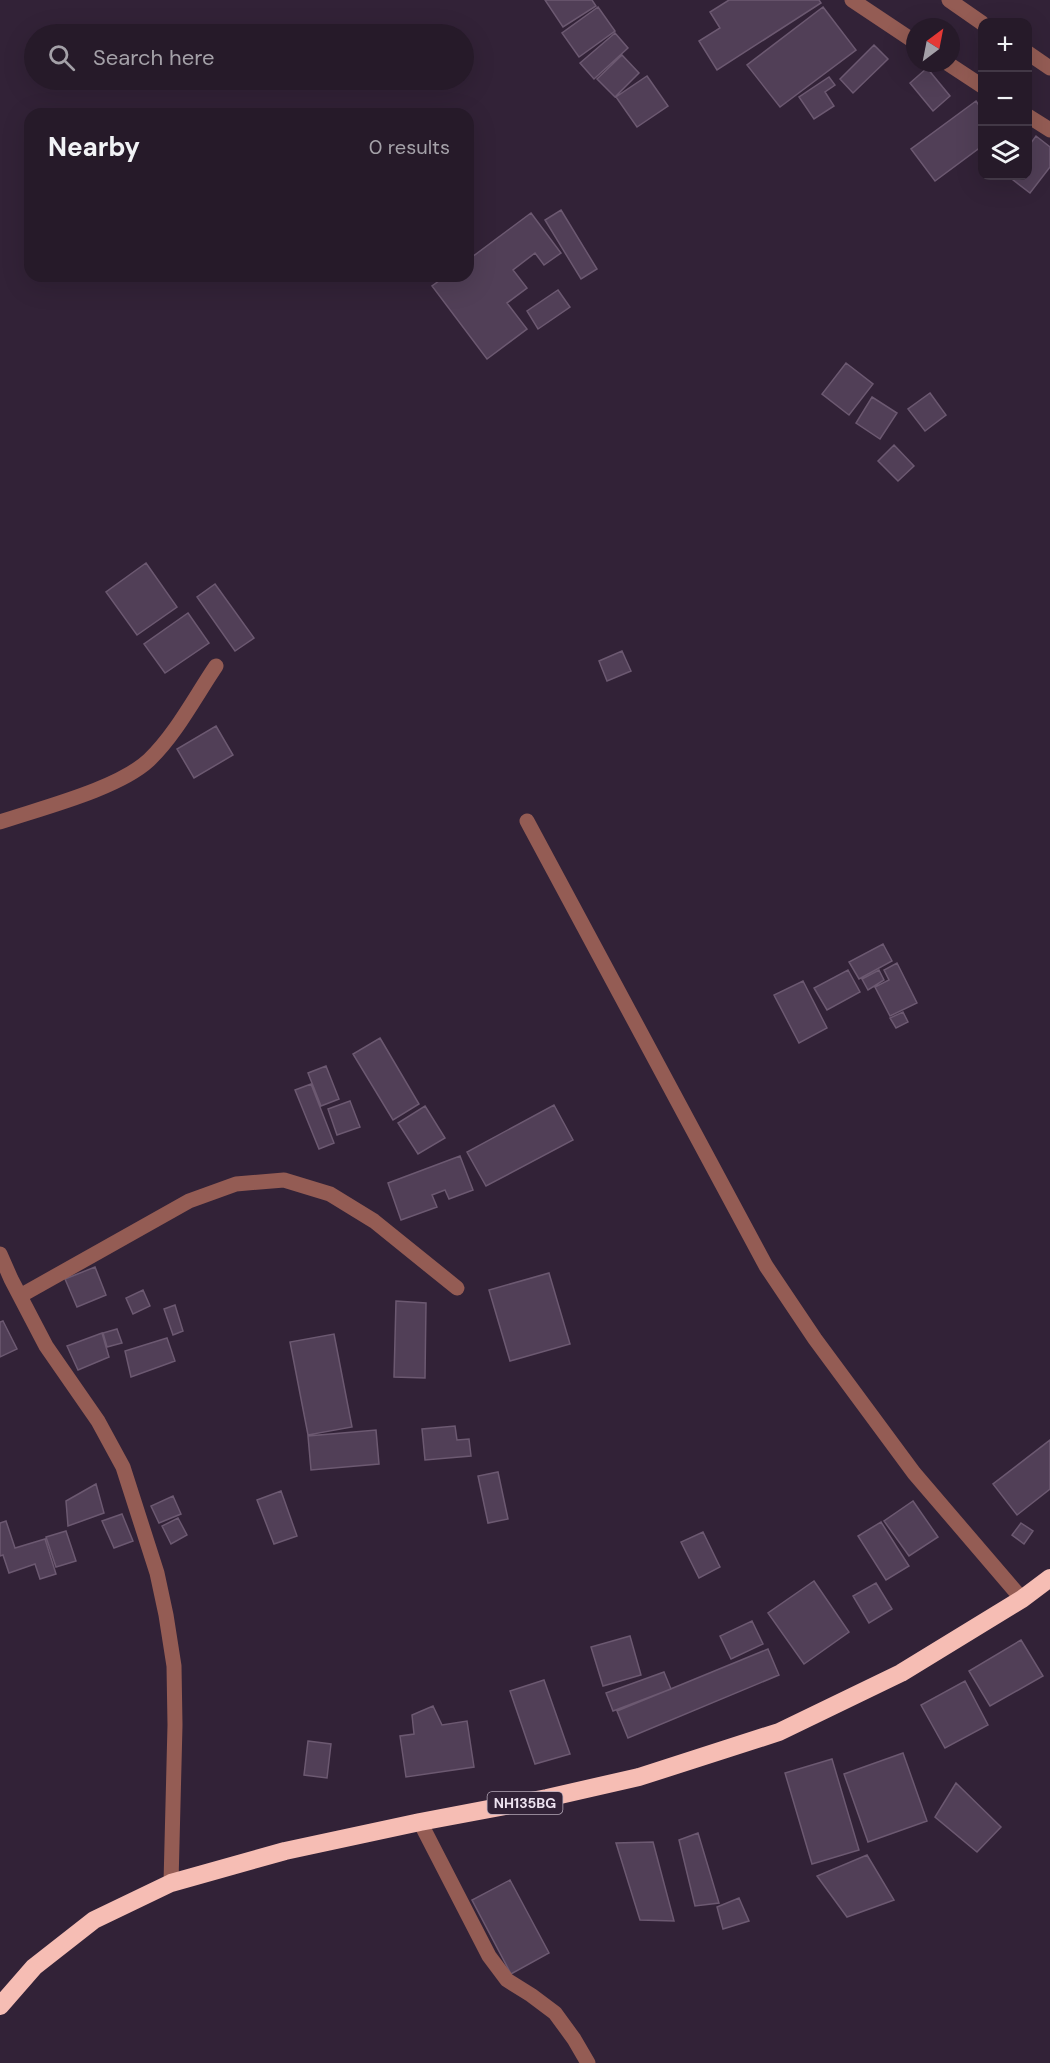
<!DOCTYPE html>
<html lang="en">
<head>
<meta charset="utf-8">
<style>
  :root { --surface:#261a29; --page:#322735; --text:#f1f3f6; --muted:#a4a1a8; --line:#423846 }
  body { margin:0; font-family:"DM Sans",sans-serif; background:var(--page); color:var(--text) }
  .controls { position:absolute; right:18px; top:18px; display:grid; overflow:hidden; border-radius:12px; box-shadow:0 6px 24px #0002 }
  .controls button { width:54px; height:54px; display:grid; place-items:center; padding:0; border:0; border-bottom:2px solid var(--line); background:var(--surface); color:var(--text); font:30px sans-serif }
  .compass { position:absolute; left:906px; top:18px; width:54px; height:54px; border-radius:50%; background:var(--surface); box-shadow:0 6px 24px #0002; rotate:32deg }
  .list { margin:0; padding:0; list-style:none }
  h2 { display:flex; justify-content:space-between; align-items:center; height:78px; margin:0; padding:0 24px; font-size:26px }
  h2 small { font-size:20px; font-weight:400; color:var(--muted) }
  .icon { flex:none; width:33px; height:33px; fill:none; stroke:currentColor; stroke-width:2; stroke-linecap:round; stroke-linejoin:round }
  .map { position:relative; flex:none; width:1050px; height:2063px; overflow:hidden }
  .search { position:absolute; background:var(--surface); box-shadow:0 6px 24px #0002; left:24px; top:24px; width:450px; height:66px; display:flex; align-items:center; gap:15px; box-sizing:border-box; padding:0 21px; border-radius:33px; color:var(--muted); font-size:22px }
  .panel { position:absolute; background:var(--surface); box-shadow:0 6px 24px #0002; left:24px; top:108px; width:450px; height:174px; border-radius:18px }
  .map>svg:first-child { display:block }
</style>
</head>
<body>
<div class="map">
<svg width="1050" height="2063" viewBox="0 0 1050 2063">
  <rect width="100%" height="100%" fill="#322237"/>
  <!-- building -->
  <path fill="#513f57" stroke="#6c5971" stroke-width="1.5" d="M 545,0 L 592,0 L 596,6 L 563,27 Z
    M 729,0 L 819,0 L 821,3 L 717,70 L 699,41 L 720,28 L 710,12 Z
    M 598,7 L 615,31 L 579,57 L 562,33 Z
    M 823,7 L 856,50 L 780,107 L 747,65 Z
    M 615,33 L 628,48 L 594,79 L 580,63 Z
    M 874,45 L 888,59 L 853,93 L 840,79 Z
    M 622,55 L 639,73 L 615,97 L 597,79 Z
    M 927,68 L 950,96 L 933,111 L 910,83 Z
    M 647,76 L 668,106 L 637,127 L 616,97 Z
    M 829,77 L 835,85 L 825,92 L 834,106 L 814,119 L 799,97 Z
    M 976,101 L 982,110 L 982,146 L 935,181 L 911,149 Z
    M 1036,136 L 1050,147 L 1050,167 L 1030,193 L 1008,176 L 1028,176 L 1028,147 Z
    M 561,210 L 597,269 L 581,279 L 545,220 Z
    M 531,213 L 561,253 L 544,265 L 535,253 L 513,270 L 527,288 L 507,303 L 527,329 L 487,359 L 432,286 L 446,276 L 468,276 L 468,260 Z
    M 558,290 L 570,307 L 538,329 L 527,311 Z
    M 846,363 L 873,384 L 849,415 L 822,394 Z
    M 930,393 L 946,415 L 925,431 L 908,409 Z
    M 872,397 L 897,413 L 880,439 L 856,423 Z
    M 894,445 L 914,466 L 898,481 L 878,461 Z
    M 146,563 L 177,607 L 137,635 L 106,592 Z
    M 215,584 L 254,638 L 235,651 L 197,597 Z
    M 188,613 L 209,643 L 165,673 L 144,644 Z
    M 622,651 L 631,671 L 607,681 L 599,661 Z
    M 216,726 L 233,755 L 194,778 L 177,749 Z
    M 883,944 L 892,961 L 859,979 L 849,962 Z
    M 897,963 L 917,1003 L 890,1016 L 875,987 L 889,980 L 884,970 Z
    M 848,970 L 860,992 L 827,1010 L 814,988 Z
    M 879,970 L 884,980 L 868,990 L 862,979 Z
    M 803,981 L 827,1028 L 799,1043 L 774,995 Z
    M 903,1012 L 908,1022 L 896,1028 L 890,1018 Z
    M 380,1038 L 419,1104 L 393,1120 L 353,1054 Z
    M 326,1066 L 339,1099 L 321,1106 L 308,1073 Z
    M 311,1084 L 334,1143 L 319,1149 L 295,1090 Z
    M 350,1101 L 360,1127 L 337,1135 L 328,1109 Z
    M 554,1105 L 573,1140 L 486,1186 L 467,1152 Z
    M 425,1106 L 445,1138 L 418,1154 L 398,1123 Z
    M 460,1156 L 473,1190 L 449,1199 L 445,1190 L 432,1195 L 437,1207 L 401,1220 L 388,1183 Z
    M 95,1267 L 106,1295 L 77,1307 L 65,1279 Z
    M 549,1273 L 570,1344 L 510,1361 L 489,1290 Z
    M 143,1290 L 150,1306 L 133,1314 L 126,1298 Z
    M 396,1301 L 426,1303 L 425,1378 L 394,1377 Z
    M 175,1305 L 183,1331 L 173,1335 L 164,1309 Z
    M 3,1321 L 17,1349 L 0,1357 L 0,1322 Z
    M 117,1329 L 122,1343 L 107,1347 L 103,1333 Z
    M 102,1333 L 109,1357 L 78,1370 L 67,1346 Z
    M 334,1334 L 352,1427 L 308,1435 L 290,1342 Z
    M 167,1338 L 175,1361 L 131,1377 L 125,1351 Z
    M 455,1426 L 457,1440 L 469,1439 L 471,1456 L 425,1460 L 422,1429 Z
    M 376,1430 L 379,1464 L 311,1470 L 308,1436 Z
    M 1050,1440 L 1050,1489 L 1017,1515 L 993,1484 Z
    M 498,1472 L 508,1519 L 488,1523 L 478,1476 Z
    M 96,1484 L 104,1513 L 68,1526 L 66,1501 Z
    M 281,1491 L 297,1536 L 274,1544 L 257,1500 Z
    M 173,1496 L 181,1514 L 159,1523 L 151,1506 Z
    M 913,1501 L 938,1537 L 909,1556 L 884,1521 Z
    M 122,1514 L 133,1541 L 114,1548 L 102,1521 Z
    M 178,1518 L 187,1535 L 171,1544 L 162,1526 Z
    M 6,1521 L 15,1548 L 45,1539 L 56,1574 L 40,1579 L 35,1564 L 9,1573 L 3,1555 L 0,1556 L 0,1523 Z
    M 881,1522 L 909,1566 L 886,1580 L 858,1536 Z
    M 1021,1523 L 1033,1531 L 1024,1544 L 1012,1535 Z
    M 66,1531 L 76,1561 L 56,1567 L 46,1537 Z
    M 703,1532 L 720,1567 L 699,1578 L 681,1542 Z
    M 814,1581 L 849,1632 L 804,1664 L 768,1613 Z
    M 876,1583 L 892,1609 L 869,1623 L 853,1596 Z
    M 752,1621 L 763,1644 L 731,1659 L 720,1636 Z
    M 630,1636 L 641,1675 L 603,1686 L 591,1647 Z
    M 1021,1640 L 1043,1676 L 990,1706 L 969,1671 Z
    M 768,1649 L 779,1675 L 628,1738 L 617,1711 Z
    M 664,1672 L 671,1689 L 613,1711 L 606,1693 Z
    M 544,1680 L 570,1754 L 535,1764 L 510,1691 Z
    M 965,1681 L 988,1725 L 945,1748 L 921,1705 Z
    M 433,1706 L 442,1725 L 467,1721 L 474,1767 L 406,1777 L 400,1736 L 414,1734 L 412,1715 Z
    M 308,1741 L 331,1744 L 327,1778 L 304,1775 Z
    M 903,1753 L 927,1821 L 868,1842 L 844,1774 Z
    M 832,1759 L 859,1850 L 812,1864 L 785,1773 Z
    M 956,1783 L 1001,1827 L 977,1852 L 935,1817 Z
    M 698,1833 L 719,1903 L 695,1906 L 679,1840 Z
    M 653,1842 L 674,1921 L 640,1920 L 616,1843 Z
    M 867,1855 L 894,1900 L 847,1917 L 817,1876 Z
    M 510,1880 L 549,1953 L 511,1974 L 472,1900 Z
    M 739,1898 L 749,1921 L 723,1929 L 717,1907 Z"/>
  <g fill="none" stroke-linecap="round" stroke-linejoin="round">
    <!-- minor -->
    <path stroke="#945c54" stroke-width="15" d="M 852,0 L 915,42
      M 949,0 L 982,23
      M 1028,53 L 1050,68
      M 947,63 L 982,86
      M 1028,116 L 1050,130
      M 527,821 L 766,1266 L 815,1339 L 914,1473 L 1022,1599
      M 0,822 C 41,808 118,789 149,760 C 176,734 195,697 216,666
      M 0,1254 L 11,1279 L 46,1346 L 98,1421 L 123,1467 L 157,1573 L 166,1615 L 174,1666 L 175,1725 L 171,1883
      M 20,1296 L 189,1201 L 236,1184 L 284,1180 L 330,1194 L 374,1221 L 457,1288
      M 420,1822 L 489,1956 L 507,1980 L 531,1995 L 555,2013 L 574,2039 L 588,2063"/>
    <!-- highway -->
    <path stroke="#f6bdb4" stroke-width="18" d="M 0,2006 L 34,1967 L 94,1920 L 171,1883 L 285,1851 L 420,1822 L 547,1798 L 639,1777 L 779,1732 L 901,1673 L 1022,1599 L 1050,1578"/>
  </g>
  <g text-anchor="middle" stroke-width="4.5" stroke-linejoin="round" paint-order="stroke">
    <!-- shield labels -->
    <rect fill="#322237" stroke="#b5a8b8" stroke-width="1.5" x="487.5" y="1792" width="75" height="22" rx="4.5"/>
    <g font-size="14" font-weight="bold" fill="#ede2f0">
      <text x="525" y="1808">NH135BG</text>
    </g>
  </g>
</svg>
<div class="controls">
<button>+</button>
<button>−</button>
<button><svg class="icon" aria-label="layers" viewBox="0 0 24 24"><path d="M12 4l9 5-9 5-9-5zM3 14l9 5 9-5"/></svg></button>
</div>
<svg class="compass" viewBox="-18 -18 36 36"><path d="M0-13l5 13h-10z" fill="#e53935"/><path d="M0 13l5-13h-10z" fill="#a4a1a8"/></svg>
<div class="search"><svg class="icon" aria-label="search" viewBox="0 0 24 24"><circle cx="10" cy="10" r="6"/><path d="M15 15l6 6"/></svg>Search here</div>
<section class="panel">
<h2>Nearby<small>0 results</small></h2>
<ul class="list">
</ul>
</section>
</div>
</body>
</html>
